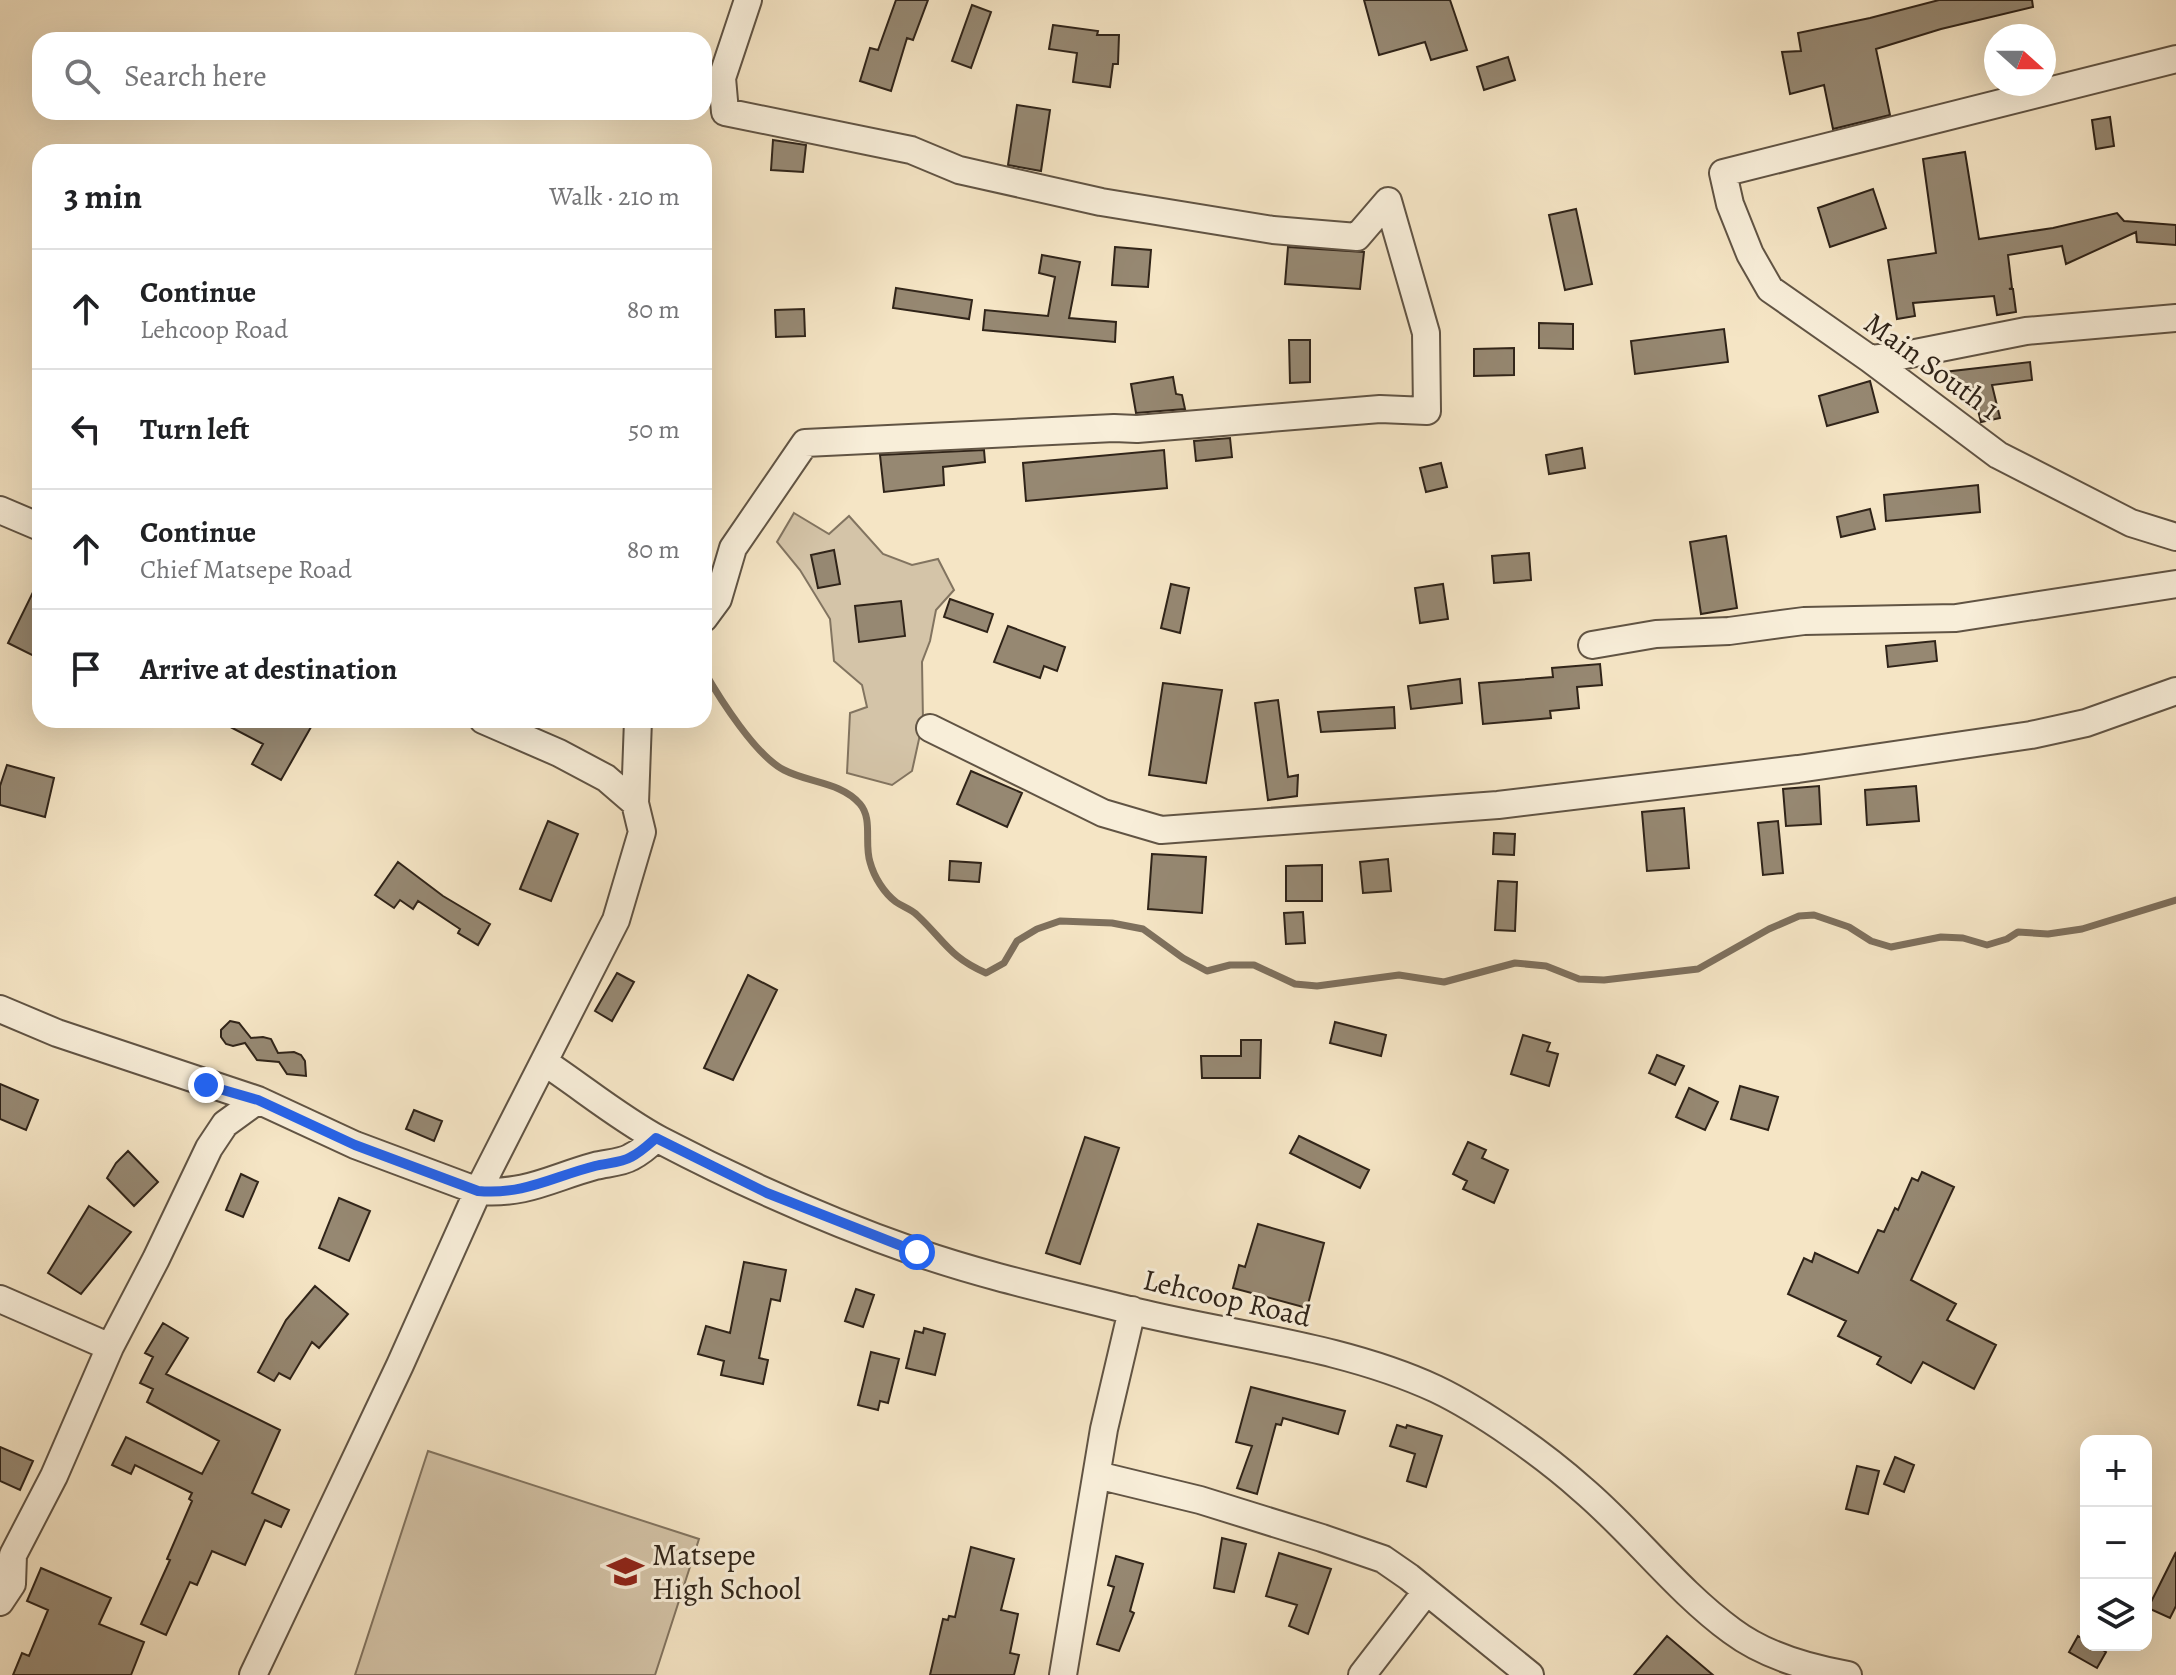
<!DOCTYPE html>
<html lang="en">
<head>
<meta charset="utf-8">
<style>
  :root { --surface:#fff; --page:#f2f2f2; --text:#202124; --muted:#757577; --line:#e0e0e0 }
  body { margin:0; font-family:Alegreya,serif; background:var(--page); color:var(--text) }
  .controls { position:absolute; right:24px; bottom:24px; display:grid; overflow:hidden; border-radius:16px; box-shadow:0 8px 32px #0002 }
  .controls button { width:72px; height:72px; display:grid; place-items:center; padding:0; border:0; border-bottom:2px solid var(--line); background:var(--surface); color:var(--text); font:40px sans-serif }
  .compass { position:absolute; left:1984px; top:24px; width:72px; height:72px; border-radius:50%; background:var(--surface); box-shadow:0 8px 32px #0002; rotate:111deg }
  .stop { position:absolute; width:24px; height:24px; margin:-18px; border:6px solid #2563eb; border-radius:50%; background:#fff }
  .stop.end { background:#2563eb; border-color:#fff; box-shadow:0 2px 8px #0008 }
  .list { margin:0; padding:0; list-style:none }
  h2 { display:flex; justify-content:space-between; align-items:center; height:104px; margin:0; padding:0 32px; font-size:34px }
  h2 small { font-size:26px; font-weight:400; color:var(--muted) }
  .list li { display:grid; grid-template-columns:52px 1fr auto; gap:24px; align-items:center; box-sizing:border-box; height:120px; padding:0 32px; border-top:2px solid var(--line) }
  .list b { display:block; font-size:30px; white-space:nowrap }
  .list p { margin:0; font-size:26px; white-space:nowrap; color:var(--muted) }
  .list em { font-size:26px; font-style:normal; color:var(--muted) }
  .icon { flex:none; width:44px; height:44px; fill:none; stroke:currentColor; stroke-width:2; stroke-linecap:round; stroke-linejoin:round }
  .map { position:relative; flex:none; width:2176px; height:1675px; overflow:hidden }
  .search { position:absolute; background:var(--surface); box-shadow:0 8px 32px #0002; left:32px; top:32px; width:680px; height:88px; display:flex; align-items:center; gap:20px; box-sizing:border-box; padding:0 28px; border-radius:24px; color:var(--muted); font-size:30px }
  .panel { position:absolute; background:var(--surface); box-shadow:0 8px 32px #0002; left:32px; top:144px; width:680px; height:584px; border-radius:24px }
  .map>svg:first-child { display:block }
</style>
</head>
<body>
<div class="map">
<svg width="2176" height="1675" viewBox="0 0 2176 1675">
  <rect width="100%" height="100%" fill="#f5e5c5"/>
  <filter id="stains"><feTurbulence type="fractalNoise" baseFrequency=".0025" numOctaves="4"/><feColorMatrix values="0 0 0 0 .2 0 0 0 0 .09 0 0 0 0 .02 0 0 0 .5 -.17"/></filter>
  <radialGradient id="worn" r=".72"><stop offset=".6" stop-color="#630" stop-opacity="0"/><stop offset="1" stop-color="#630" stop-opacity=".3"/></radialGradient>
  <!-- green -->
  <path fill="#d4c4a8" stroke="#827460" stroke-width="2" d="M 794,513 L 829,534 L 849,516 L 883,554 L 912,565 L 938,559 L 954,590 L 936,610 L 930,641 L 922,662 L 923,721 L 912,771 L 892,785 L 847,773 L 850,713 L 867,707 L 862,685 L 834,661 L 830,619 L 800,570 L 777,542 Z
    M 428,1451 L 699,1539 L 655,1675 L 355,1675 Z"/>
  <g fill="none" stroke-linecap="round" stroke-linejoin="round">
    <!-- stream -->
    <path stroke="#7e705d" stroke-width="7" d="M 704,671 C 720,699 756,756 784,770 C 809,783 841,782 860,804 C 873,819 864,843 870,862 C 874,877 884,893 896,902 C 903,907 911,909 917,915 C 944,940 949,957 986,973 L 1004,963 L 1017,941 L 1037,929 L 1060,921 L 1112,923 L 1143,929 L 1183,958 L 1207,971 L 1230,965 L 1254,965 L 1295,984 L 1317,986 L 1399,975 L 1444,982 L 1515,963 L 1546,966 L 1579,979 L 1604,980 L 1698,969 L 1769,929 L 1799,916 L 1814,915 L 1849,927 L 1871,941 L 1891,947 L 1941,937 L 1963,938 L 1987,945 L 2007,939 L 2018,932 L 2048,934 L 2082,929 L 2176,900"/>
  </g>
  <!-- building -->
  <path fill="#968872" stroke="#302419" stroke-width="2" d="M 896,0 L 928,0 L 913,40 L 907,38 L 891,91 L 860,81 L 870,48 L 878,50 Z
    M 1364,0 L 1450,0 L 1467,50 L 1431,60 L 1425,42 L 1379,55 Z
    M 1939,0 L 2032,0 L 2033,7 L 1941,29 L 1876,49 L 1890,115 L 1833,129 L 1824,85 L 1790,94 L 1782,52 L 1801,51 L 1798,33 L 1870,18 Z
    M 972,5 L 991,12 L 971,68 L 952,61 Z
    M 1053,25 L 1098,31 L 1097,35 L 1119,35 L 1118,64 L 1113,64 L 1110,87 L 1073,82 L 1077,53 L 1049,49 Z
    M 1508,57 L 1515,80 L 1484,90 L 1477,67 Z
    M 1017,105 L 1050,110 L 1041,171 L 1008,165 Z
    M 2110,117 L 2114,146 L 2096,149 L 2092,120 Z
    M 773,140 L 806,145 L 803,172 L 771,170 Z
    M 1965,152 L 1979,239 L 2053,228 L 2117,213 L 2124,221 L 2176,225 L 2176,245 L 2137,242 L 2136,232 L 2066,264 L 2062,246 L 2008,255 L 2012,288 L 2009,289 L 2013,289 L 2016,312 L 1997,315 L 1994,296 L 1913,303 L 1915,316 L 1897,319 L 1888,260 L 1936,253 L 1923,159 Z
    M 1873,189 L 1886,228 L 1830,247 L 1818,208 Z
    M 1576,209 L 1592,284 L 1565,290 L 1549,215 Z
    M 1115,247 L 1151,250 L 1148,287 L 1112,285 Z
    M 1288,247 L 1364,252 L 1360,289 L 1285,284 Z
    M 1042,255 L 1080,262 L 1069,318 L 1116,322 L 1115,342 L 983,330 L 985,310 L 1048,316 L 1055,277 L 1039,273 Z
    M 896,288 L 972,300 L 969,319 L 893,308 Z
    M 804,309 L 805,336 L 776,337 L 775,310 Z
    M 1539,323 L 1573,324 L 1573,349 L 1539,348 Z
    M 1724,329 L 1728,362 L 1635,374 L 1631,341 Z
    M 1289,340 L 1310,340 L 1310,382 L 1290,383 Z
    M 1514,348 L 1514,375 L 1474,376 L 1474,349 Z
    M 2030,362 L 2032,380 L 1992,385 L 2000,418 L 1981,422 L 1972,387 L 1946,390 L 1944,372 Z
    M 1173,377 L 1176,394 L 1182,395 L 1185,409 L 1136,413 L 1131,384 Z
    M 1870,381 L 1878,412 L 1827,426 L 1819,396 Z
    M 1230,438 L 1232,457 L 1196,461 L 1194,441 Z
    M 1582,448 L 1585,468 L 1549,474 L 1546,455 Z
    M 984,450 L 985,462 L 943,467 L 944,485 L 884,492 L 880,455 Z
    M 1164,450 L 1167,488 L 1026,501 L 1023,463 Z
    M 1441,463 L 1447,487 L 1426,492 L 1420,468 Z
    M 1978,485 L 1980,512 L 1886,521 L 1884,495 Z
    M 1870,509 L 1875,529 L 1841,537 L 1837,517 Z
    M 1726,536 L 1737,608 L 1701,614 L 1690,542 Z
    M 834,550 L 840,584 L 818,588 L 811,555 Z
    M 1529,553 L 1531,580 L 1494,583 L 1492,556 Z
    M 40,578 L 40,659 L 8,643 Z
    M 1171,584 L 1189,588 L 1180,633 L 1161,628 Z
    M 1443,584 L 1448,619 L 1420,623 L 1415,588 Z
    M 950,599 L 993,614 L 987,632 L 944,617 Z
    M 901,601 L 905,636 L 859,642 L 855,606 Z
    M 1008,626 L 1065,647 L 1057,671 L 1044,666 L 1040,678 L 994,662 Z
    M 1935,641 L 1937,661 L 1888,667 L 1886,646 Z
    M 1600,664 L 1602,685 L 1577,687 L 1579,708 L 1550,711 L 1551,718 L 1483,724 L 1479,683 L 1553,677 L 1552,668 Z
    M 1460,679 L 1462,703 L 1411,709 L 1408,686 Z
    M 1163,683 L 1222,690 L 1206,783 L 1149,775 Z
    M 1278,700 L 1288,777 L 1298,775 L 1297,796 L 1268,800 L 1255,703 Z
    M 1394,707 L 1395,728 L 1321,732 L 1318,712 Z
    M 217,720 L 315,720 L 281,780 L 252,764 L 263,744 Z
    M 7,765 L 54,778 L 45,817 L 0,805 L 0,786 Z
    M 971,771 L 1022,793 L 1007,827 L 957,804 Z
    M 1819,786 L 1821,824 L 1786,826 L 1783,789 Z
    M 1916,786 L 1919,821 L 1867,825 L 1865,790 Z
    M 1684,808 L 1689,868 L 1647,871 L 1642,812 Z
    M 548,821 L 578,834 L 551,901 L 520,889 Z
    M 1778,821 L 1783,873 L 1763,875 L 1758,823 Z
    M 1494,833 L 1515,834 L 1514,855 L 1493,854 Z
    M 1152,854 L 1206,857 L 1202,913 L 1148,909 Z
    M 1388,859 L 1391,891 L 1363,893 L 1360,862 Z
    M 950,861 L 981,863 L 979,882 L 949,880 Z
    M 398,862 L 443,896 L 490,924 L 478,945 L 458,933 L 460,929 L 418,901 L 413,909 L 400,900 L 394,908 L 375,895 Z
    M 1322,865 L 1322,901 L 1286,901 L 1286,866 Z
    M 1498,881 L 1517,882 L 1515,931 L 1495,930 Z
    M 1303,912 L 1305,943 L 1286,944 L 1284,913 Z
    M 617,973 L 634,982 L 612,1021 L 595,1011 Z
    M 748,975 L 777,990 L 733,1080 L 704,1068 Z
    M 230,1021 L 239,1023 L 251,1038 L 263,1037 L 271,1039 L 278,1053 L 294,1052 L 301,1055 L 305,1061 L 306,1076 L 287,1074 L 279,1062 L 257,1060 L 245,1043 L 233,1046 L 226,1044 L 221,1037 L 221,1030 Z
    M 1335,1022 L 1386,1035 L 1381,1056 L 1330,1043 Z
    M 1523,1035 L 1550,1043 L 1547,1051 L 1558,1054 L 1549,1086 L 1511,1074 Z
    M 1241,1040 L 1261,1040 L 1260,1078 L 1202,1078 L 1201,1056 L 1241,1056 Z
    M 1657,1055 L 1684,1066 L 1675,1085 L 1649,1073 Z
    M 0,1084 L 38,1100 L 26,1130 L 0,1119 Z
    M 1740,1086 L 1778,1097 L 1768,1130 L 1731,1119 Z
    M 1689,1088 L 1718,1102 L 1705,1130 L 1676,1117 Z
    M 414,1110 L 442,1121 L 434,1141 L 406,1129 Z
    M 1299,1136 L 1369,1170 L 1360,1188 L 1290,1153 Z
    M 1085,1137 L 1119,1148 L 1080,1264 L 1046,1253 Z
    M 1468,1142 L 1486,1150 L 1482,1158 L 1508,1170 L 1494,1203 L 1463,1189 L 1467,1181 L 1453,1174 Z
    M 128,1151 L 158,1182 L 134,1206 L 107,1178 L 116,1163 Z
    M 1922,1172 L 1954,1187 L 1911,1280 L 1956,1304 L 1947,1320 L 1996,1345 L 1974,1389 L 1923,1362 L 1911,1383 L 1877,1364 L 1881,1357 L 1838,1336 L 1846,1321 L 1788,1294 L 1804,1258 L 1812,1262 L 1815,1253 L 1858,1273 L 1878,1230 L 1884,1232 L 1895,1208 L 1898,1210 L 1912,1178 L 1918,1181 Z
    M 241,1174 L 258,1182 L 243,1217 L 226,1210 Z
    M 339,1198 L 370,1211 L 349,1261 L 319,1248 Z
    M 89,1206 L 131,1232 L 81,1294 L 48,1273 Z
    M 1258,1224 L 1324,1243 L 1307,1308 L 1233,1288 L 1239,1265 L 1245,1267 Z
    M 744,1262 L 786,1270 L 780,1301 L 771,1299 L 759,1358 L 768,1360 L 763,1384 L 721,1375 L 724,1361 L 698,1354 L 706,1326 L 730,1333 Z
    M 315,1286 L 348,1314 L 319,1348 L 312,1342 L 290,1379 L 279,1373 L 274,1381 L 258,1372 L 286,1320 Z
    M 856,1289 L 874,1295 L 863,1327 L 845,1321 Z
    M 163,1323 L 188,1338 L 166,1374 L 280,1430 L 252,1493 L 289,1510 L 281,1527 L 265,1520 L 245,1565 L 212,1551 L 197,1585 L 190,1582 L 166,1635 L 141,1624 L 170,1560 L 167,1559 L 192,1501 L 189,1499 L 192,1493 L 135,1465 L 131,1474 L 112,1465 L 126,1437 L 202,1474 L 219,1441 L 147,1402 L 153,1389 L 140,1383 L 153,1357 L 145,1353 Z
    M 924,1328 L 945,1334 L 935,1375 L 906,1368 L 915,1331 L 923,1333 Z
    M 871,1352 L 899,1359 L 888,1403 L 880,1401 L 878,1410 L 858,1405 Z
    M 1251,1387 L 1345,1411 L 1338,1434 L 1283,1418 L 1281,1425 L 1276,1424 L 1257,1494 L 1237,1488 L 1252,1446 L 1236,1442 Z
    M 1397,1425 L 1406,1428 L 1407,1425 L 1442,1436 L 1426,1487 L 1407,1481 L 1415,1454 L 1390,1446 Z
    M 0,1447 L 33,1461 L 20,1490 L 0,1481 Z
    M 1895,1457 L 1914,1465 L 1904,1492 L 1884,1484 Z
    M 1857,1466 L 1879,1471 L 1868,1514 L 1846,1509 Z
    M 1222,1538 L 1246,1544 L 1234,1592 L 1214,1588 Z
    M 971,1547 L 1014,1559 L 1001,1610 L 1018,1614 L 1010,1653 L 1019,1655 L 1014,1675 L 930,1675 L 943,1619 L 948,1620 L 949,1616 L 955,1617 Z
    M 2176,1552 L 2176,1606 L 2170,1618 L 2148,1608 Z
    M 1279,1553 L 1331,1569 L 1308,1634 L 1289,1626 L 1297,1605 L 1266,1596 Z
    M 1116,1556 L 1143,1564 L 1130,1611 L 1134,1613 L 1119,1651 L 1097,1644 L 1114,1587 L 1108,1585 Z
    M 41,1568 L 111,1598 L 99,1624 L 144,1642 L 131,1675 L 13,1675 L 22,1653 L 29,1656 L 48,1610 L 27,1601 Z
    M 1667,1636 L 1713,1675 L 1634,1675 Z
    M 2078,1636 L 2086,1641 L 2086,1645 L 2094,1645 L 2106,1652 L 2097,1668 L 2069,1652 Z"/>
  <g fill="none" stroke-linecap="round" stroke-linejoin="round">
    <defs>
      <path id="street" d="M 2176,59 L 1723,173 L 1730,204 L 1750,254 L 1770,289 L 1870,359 L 1998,455 L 2131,523 L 2176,537
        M 1870,359 L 1900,356 L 2026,331 L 2176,318
        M 0,510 L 40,527
        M 704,618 L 718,599 L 733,548 L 805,443 L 1114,428 L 1137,429 L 1380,409 L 1427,411 L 1426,333 L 1388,201 L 1357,237 L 1273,230 L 1101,202 L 959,170 L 911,150 L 725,112 L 722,78 L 748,0
        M 1592,645 L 1656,634 L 1729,631 L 1804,621 L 1956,618 L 2176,584
        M 930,728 L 1103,813 L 1161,830 L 1498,805 L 1798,769 L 2031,735 L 2086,723 L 2176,691
        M 635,803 L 638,720
        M 0,1009 L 57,1033 L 258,1100 L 355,1145 L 478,1191 C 526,1195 551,1178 595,1166 C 606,1163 621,1163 631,1157 C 641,1152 648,1146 656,1138
        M 544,1062 C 582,1087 619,1118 660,1140 C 742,1183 828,1221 916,1252 C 988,1277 1063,1293 1137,1312 C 1236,1336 1343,1346 1436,1389 C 1482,1411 1544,1455 1582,1489 C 1634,1533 1676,1590 1732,1631 C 1764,1655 1808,1668 1848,1675
        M 0,1299 L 110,1347
        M 1097,1475 L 1200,1500 L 1322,1538 L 1383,1559 L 1409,1577 L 1530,1675
        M 0,1602 L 12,1584 L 13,1555 L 54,1476 L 110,1347 L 156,1259 L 209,1148 L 225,1124 L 258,1100
        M 253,1675 L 400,1365 L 478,1191 L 616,920 L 642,832 L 635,803 L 606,778 L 559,753 L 483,720
        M 1063,1675 L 1104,1429 L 1132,1310
        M 1362,1675 L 1426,1592"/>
    </defs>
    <!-- street casing -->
    <use href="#street" stroke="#615444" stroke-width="30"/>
    <!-- street -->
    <use href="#street" stroke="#f8eed9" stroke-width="26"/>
  </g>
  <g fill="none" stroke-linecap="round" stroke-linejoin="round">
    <!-- route -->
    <path stroke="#2563eb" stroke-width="10" d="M 206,1085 L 258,1100 L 355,1145 L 478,1191 C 524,1195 552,1177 595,1166 C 606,1163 621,1163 631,1157 C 641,1152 648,1145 656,1138 L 767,1193 L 917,1252"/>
  </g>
  <!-- icons -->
  <defs>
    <symbol id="school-bare" viewBox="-9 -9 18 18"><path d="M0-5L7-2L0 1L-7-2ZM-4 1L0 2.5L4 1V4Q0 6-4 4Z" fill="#8f2418" stroke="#f8eed9" stroke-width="2.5" paint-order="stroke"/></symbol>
  </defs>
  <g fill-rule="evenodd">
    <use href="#school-bare" x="600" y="1546" width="51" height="51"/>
  </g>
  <g text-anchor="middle" stroke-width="6" stroke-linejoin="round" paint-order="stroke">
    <!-- street labels -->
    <g font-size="30" fill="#302419" stroke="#f8eed9">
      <text transform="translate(1932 366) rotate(36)" y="10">Main South 1</text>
      <text transform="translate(1227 1298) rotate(13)" y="10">Lehcoop Road</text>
    </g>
    <!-- poi labels -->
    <g font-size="30" fill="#302419" stroke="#f8eed9" text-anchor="start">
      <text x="652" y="1565">Matsepe<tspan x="652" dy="34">High School</tspan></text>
    </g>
  </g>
  <rect width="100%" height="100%" filter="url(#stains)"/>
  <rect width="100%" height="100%" fill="url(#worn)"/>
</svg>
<div class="controls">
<button>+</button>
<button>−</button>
<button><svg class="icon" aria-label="layers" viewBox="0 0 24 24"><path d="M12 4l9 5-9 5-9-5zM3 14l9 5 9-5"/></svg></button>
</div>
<svg class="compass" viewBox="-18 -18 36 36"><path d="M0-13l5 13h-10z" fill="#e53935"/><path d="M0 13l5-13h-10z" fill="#757577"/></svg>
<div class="stop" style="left:917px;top:1252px"></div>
<div class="stop end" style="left:206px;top:1085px"></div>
<div class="search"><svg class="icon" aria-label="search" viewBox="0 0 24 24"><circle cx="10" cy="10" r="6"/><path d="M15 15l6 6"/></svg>Search here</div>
<section class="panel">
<h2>3 min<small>Walk · 210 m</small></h2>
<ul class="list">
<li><svg class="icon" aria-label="ahead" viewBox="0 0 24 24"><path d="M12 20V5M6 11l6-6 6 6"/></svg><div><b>Continue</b><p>Lehcoop Road</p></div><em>80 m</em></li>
<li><svg class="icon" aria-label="left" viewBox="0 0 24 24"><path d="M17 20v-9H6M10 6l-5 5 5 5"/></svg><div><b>Turn left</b></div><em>50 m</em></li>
<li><svg class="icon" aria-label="ahead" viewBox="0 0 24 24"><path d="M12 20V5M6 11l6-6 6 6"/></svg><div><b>Continue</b><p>Chief Matsepe Road</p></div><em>80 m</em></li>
<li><svg class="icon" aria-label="arrive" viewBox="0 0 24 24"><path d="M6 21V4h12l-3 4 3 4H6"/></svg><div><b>Arrive at destination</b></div></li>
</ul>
</section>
</div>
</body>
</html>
